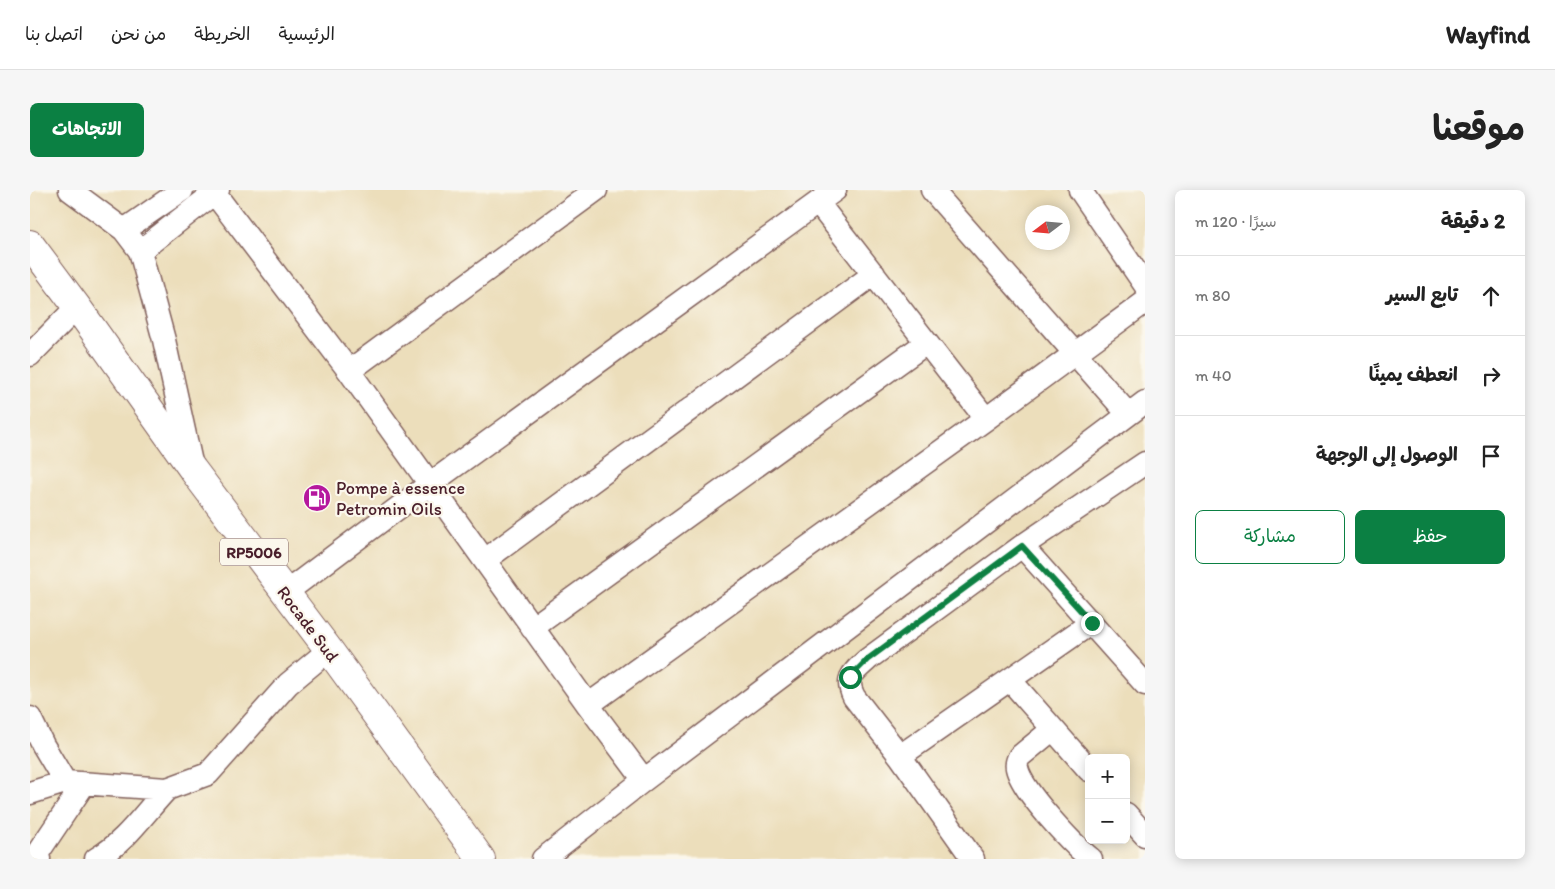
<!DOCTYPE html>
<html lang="ar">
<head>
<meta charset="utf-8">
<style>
  :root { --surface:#fff; --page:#f6f6f6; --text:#222; --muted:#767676; --line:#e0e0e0; --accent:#0b8043 }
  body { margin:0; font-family:Itim,"Playpen Sans Arabic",sans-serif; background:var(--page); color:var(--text); direction:rtl }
  .controls { position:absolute; right:15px; bottom:15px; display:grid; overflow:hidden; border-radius:8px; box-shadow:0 2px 12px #0003 }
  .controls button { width:45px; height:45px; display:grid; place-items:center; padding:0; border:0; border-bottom:1px solid var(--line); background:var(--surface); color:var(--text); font:25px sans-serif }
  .compass { position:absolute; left:995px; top:15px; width:45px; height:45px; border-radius:50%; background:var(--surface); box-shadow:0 2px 12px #0003; rotate:254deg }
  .stop { position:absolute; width:15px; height:15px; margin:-11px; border:4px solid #0b8043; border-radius:50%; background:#fff }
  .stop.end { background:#0b8043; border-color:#fff; box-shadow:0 1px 5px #0008 }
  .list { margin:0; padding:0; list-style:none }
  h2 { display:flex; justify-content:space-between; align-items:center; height:65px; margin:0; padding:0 20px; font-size:21px }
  h2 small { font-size:16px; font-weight:400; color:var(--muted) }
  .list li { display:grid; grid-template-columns:32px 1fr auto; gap:15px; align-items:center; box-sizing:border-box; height:80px; padding:0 20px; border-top:1px solid var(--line) }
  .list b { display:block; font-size:19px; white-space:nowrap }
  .list em { font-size:16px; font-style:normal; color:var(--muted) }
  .actions { display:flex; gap:10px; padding:15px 20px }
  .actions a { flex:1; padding:11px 0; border:1px solid var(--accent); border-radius:8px; text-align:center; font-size:18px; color:var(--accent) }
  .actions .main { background:var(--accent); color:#fff }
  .icon { flex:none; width:28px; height:28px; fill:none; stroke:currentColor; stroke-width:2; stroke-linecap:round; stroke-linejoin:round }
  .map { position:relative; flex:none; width:1115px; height:669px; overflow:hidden; direction:ltr; border-radius:8px }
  header { display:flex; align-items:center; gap:30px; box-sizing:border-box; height:70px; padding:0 25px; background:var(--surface); border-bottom:1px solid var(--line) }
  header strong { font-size:24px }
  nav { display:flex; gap:28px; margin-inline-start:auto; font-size:18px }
  .intro { display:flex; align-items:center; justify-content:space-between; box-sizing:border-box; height:120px; padding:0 30px }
  h1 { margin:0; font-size:35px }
  .button { padding:12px 22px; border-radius:8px; background:var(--accent); color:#fff; font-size:18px; font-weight:700 }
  main { display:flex; gap:30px; padding:0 30px }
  aside { flex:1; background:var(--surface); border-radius:8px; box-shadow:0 2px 12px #0003 }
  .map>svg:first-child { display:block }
</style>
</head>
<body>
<header>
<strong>Wayfind</strong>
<nav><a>الرئيسية</a><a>الخريطة</a><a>من نحن</a><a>اتصل بنا</a></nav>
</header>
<div class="intro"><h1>موقعنا</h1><a class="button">الاتجاهات</a></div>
<main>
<aside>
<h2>2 دقيقة<small>سيرًا · 120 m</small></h2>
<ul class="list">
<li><svg class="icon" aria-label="ahead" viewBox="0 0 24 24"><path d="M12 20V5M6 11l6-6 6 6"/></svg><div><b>تابع السير</b></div><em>80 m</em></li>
<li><svg class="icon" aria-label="right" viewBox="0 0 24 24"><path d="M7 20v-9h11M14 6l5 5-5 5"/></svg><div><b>انعطف يمينًا</b></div><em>40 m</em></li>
<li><svg class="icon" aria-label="arrive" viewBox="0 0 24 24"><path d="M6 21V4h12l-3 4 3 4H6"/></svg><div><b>الوصول إلى الوجهة</b></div></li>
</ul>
<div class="actions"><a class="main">حفظ</a><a>مشاركة</a></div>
</aside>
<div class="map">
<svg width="1115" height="669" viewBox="0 0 1115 669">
  <rect width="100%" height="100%" fill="#fbf7ec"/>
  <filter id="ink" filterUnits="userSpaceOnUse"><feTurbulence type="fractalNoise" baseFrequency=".02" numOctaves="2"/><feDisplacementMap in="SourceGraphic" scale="10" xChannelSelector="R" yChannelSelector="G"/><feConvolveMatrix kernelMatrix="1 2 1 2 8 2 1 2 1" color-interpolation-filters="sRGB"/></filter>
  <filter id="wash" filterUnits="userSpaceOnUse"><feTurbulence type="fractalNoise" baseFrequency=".0096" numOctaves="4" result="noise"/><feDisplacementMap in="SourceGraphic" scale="20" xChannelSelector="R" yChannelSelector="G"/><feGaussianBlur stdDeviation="1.12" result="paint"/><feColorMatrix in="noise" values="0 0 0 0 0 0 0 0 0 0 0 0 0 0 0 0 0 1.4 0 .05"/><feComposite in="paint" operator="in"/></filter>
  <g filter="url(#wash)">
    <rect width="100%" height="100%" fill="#ecdebb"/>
  </g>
  <g filter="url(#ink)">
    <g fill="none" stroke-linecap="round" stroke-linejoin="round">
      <defs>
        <path id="minor" d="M 40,0 L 94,40 L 110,61 L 134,150 L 162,277
          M 182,0 L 319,181 L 558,515 L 614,590
          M 902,0 L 1098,224
          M 1050,0 L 1115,95
          M 788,13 L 956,229
          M 94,40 L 152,0
          M 110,61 L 188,0
          M 0,165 L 47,117
          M 319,181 L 566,0
          M 992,356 L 1115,494
          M 455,370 L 844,84
          M 255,403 L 400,294 L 805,0
          M 502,438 L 896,153
          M 980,490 L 1059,580
          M 558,515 L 956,229 L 1115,112
          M 0,528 L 13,555 L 35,592
          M 1023,539 L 989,567 C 987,571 986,574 987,578 C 992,601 1042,654 1061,669
          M 870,566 L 1061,433
          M 0,603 L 35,592 L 137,599 L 178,584 L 258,494 L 299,460
          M 1096,624 L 1115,645
          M 9,669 L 7,664 L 54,594
          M 66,669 C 97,651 113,624 137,599
          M 513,669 L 614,590 L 1115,212
          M 943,669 L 870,566 L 824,507 C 814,487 824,482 838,469 L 992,356 L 1115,273"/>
        <path id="major" d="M 0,54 L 47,117 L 163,280 L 299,460 L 451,669"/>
      </defs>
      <!-- minor casing -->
      <use href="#minor" stroke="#83625d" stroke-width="25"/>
      <!-- major casing -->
      <use href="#major" stroke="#83625d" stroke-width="30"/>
      <!-- minor -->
      <use href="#minor" stroke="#fff" stroke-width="22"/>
      <!-- major -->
      <use href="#major" stroke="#fff" stroke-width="28"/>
    </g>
  </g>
  <g fill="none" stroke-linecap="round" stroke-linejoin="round" filter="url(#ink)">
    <!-- route -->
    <path stroke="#0b8043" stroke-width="6" d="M 820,487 L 838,469 L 992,356 L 1062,433"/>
  </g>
  <!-- icons -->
  <defs>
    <symbol id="fuel-disc" viewBox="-11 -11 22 22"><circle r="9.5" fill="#b5179e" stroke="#fbf7ec"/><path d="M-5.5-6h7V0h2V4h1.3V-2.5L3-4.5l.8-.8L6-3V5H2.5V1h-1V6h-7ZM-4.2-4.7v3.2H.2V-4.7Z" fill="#fff"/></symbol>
  </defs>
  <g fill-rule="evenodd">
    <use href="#fuel-disc" x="271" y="292" width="32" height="32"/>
  </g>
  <g text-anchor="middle" stroke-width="4.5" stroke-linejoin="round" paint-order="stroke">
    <!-- shield labels -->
    <rect fill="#fbf7ec" stroke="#7f6065" stroke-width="1" x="190" y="348.5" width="68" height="27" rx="4"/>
    <g font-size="16" font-weight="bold" fill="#4a1f2b">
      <text x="224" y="368">RP5006</text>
    </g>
    <!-- poi labels -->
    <g font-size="18" fill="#4a1f2b" stroke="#fbf7ec" text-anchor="start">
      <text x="306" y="304">Pompe à essence<tspan x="306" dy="21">Petromin Oils</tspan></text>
    </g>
    <!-- street labels -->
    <g font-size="18" fill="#4a1f2b" stroke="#fbf7ec">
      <text transform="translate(278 434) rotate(53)" y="6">Rocade Sud</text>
    </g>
  </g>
</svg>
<div class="controls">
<button>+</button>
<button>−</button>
</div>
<svg class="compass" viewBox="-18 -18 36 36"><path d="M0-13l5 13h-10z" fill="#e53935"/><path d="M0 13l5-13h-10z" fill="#767676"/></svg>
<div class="stop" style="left:820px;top:487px"></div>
<div class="stop end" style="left:1062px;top:433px"></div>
</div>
</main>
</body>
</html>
